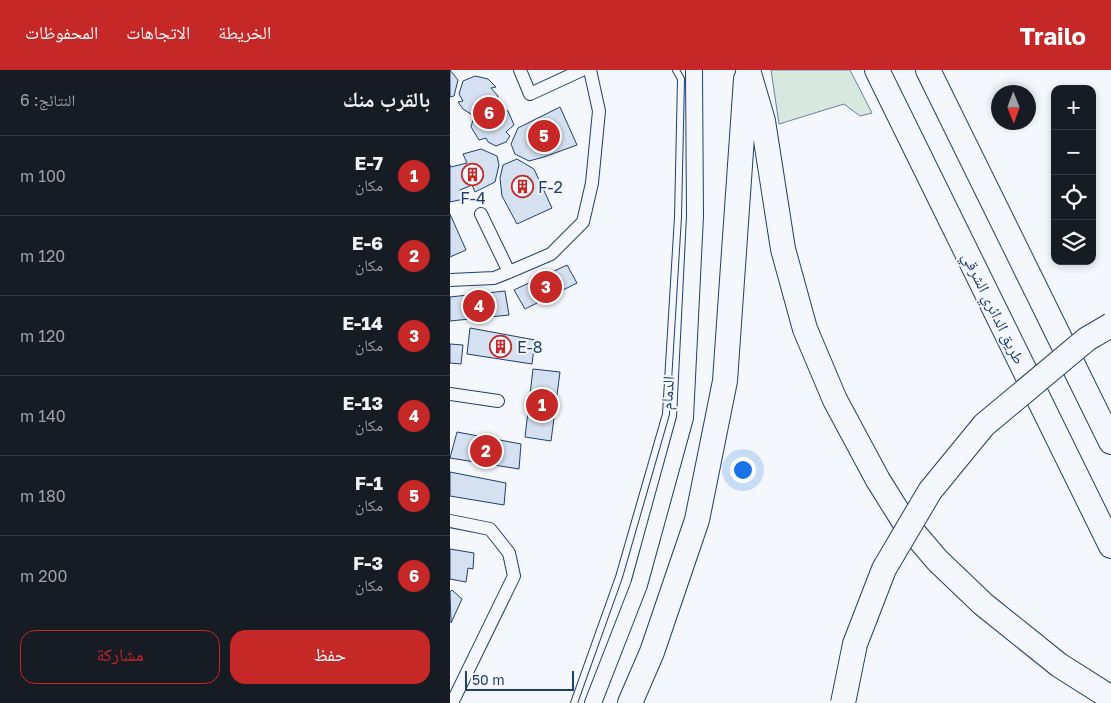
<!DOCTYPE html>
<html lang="ar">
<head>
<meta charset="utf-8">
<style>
  :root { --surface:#171b24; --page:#242831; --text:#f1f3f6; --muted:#9ea1a6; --line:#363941; --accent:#c62828 }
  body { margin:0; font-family:"Golos Text","Noto Naskh Arabic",sans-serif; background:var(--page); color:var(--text); direction:rtl }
  .controls { position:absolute; right:15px; top:15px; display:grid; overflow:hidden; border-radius:10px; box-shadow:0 2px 8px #0003 }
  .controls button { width:45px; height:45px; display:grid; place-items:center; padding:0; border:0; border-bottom:1px solid var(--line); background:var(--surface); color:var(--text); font:25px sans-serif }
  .compass { position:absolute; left:541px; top:15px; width:45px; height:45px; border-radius:50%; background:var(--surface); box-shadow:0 2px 8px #0003; rotate:179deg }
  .scale { position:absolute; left:15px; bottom:12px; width:109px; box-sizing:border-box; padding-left:5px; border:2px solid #1d3f73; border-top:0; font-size:14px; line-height:18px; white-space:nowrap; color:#1d3f73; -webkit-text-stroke:4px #f4f7fb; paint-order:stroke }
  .you { position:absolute; left:292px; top:399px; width:18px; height:18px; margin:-12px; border:4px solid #fff; border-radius:50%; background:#1a73e8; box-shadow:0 0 0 8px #1a73e833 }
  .badge { display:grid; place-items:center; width:32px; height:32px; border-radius:50%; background:var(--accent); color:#fff; font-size:16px; font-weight:700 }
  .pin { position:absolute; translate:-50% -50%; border:2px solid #fff; box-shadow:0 1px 5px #0006 }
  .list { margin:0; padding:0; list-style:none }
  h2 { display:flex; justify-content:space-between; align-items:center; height:65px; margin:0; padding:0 20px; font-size:21px }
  h2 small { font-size:16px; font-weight:400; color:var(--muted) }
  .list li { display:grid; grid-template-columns:32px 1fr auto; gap:15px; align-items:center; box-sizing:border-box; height:80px; padding:0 20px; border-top:1px solid var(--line) }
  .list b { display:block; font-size:19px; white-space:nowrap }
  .list p { margin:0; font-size:16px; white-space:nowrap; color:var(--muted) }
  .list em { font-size:16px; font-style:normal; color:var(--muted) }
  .actions { display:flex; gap:10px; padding:15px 20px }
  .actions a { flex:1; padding:11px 0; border:1px solid var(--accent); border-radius:15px; text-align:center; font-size:18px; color:var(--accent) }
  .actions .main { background:var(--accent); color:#fff }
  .icon { flex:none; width:28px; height:28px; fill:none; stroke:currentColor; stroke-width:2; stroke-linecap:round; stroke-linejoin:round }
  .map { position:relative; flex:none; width:661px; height:633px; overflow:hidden; direction:ltr }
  header { display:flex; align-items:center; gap:30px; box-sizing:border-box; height:70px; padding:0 25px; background:var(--accent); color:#fff }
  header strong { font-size:24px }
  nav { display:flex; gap:28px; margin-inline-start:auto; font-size:18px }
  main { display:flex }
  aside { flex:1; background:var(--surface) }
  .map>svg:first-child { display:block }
</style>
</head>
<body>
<header>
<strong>Trailo</strong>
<nav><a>الخريطة</a><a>الاتجاهات</a><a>المحفوظات</a></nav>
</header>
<main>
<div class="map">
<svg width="661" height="633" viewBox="0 0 661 633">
  <rect width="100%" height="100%" fill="#f4f7fb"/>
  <!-- green -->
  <path fill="#d7e8df" stroke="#687fa3" d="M 321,0 L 400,0 L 422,43 L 410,46 L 394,34 L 329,54 Z"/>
  <!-- building -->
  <path fill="#d5e0f0" stroke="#1d3f73" d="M 0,0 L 8,10 L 4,26 L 0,27 Z
    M 25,6 L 38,9 L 46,17 L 41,18 L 48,26 L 46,37 L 58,41 L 64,55 L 56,62 L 60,66 L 56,72 L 46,76 L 38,72 L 36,68 L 29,70 L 21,57 L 24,46 L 13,39 L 8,32 L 13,31 L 9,24 L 13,11 Z
    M 110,37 L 127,75 L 94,87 L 79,91 L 65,84 L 61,74 L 68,58 Z
    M 31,79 L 47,86 L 49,95 L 45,112 L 25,122 L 22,115 L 10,120 L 14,129 L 0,132 L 0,95 L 1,97 L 17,93 L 13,84 Z
    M 67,89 L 84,99 L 102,138 L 67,154 L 52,126 L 50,108 L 53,95 Z
    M 0,144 L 16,180 L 0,187 Z
    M 117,195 L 127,213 L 75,239 L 64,220 Z
    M 55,221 L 59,245 L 0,251 L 0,227 Z
    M 20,258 L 85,270 L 82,294 L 17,284 Z
    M 0,274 L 13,275 L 11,294 L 0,293 Z
    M 83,299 L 110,302 L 101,371 L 75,367 Z
    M 7,362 L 71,374 L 69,399 L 0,388 Z
    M 0,402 L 56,413 L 54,435 L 0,426 Z
    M 0,479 L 24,483 L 23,499 L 18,498 L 16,512 L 0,509 Z
    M 2,520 L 12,529 L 1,553 L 0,522 Z"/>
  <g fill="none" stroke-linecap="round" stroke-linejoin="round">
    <defs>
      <path id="service" d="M 124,633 L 169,507 L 216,344 L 228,147 L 231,9 L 226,0"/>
      <path id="minor" d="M 70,0 L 80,24 L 132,0
        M 31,144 L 59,202
        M 0,210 L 44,208 L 59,202 L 101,184 L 133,152 L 142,113 L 149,41 L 140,0
        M 0,324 L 48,331
        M 0,451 L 40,459 L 59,483 L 64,506 L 2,633"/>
      <path id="tertiary" d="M 143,633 L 189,515 L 235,348 L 245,146 L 244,0"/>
      <path id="motorway" d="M 298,0 L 313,51 L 333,179 L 355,259 L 385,330 L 428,410 L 453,450 L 487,490 L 533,534 L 609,595 L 661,628
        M 427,0 L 661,476
        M 478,0 L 661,372
        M 180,633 L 202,582 L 247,450 L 275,311 L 296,9"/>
    </defs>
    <!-- service casing -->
    <use href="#service" stroke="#1d3f73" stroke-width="8"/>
    <!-- minor casing -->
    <use href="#minor" stroke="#1d3f73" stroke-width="14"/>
    <!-- tertiary casing -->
    <use href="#tertiary" stroke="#1d3f73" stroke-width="18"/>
    <!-- motorway casing -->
    <use href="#motorway" stroke="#1d3f73" stroke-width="26"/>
    <!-- service -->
    <use href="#service" stroke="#f4f7fb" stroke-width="6"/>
    <!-- minor -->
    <use href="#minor" stroke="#f4f7fb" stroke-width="12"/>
    <!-- tertiary -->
    <use href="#tertiary" stroke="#f4f7fb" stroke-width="16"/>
    <!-- motorway -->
    <use href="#motorway" stroke="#f4f7fb" stroke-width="24"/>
    <defs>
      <path id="motorway-bridge" d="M 393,633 L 405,574 L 434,499 L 480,421 L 534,355 L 637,269 L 661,255"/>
    </defs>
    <!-- motorway-bridge casing -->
    <use href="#motorway-bridge" stroke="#1d3f73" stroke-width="26" stroke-linecap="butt"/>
    <!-- motorway-bridge -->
    <use href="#motorway-bridge" stroke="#f4f7fb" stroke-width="24"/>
  </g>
  <!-- icons -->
  <defs>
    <symbol id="building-ring" viewBox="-11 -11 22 22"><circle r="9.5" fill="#f4f7fb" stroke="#c62828" stroke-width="1.5"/><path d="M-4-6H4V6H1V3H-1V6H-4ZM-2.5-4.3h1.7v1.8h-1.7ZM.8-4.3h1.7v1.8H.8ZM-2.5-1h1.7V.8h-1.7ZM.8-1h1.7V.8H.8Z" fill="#c62828"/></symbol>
  </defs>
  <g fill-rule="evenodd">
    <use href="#building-ring" x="10" y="92" width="25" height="25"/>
    <use href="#building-ring" x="60" y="104" width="25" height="25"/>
    <use href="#building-ring" x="38" y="264" width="25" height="25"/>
  </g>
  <g text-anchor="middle" stroke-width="4" stroke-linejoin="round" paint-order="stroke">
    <!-- poi labels -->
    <g font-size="16" fill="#1d3f73" stroke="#f4f7fb" text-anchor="start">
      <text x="88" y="123">F-2</text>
      <text x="23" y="134" text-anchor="middle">F-4</text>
      <text x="67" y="283">E-8</text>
    </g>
    <!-- street labels -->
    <g font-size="16" fill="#1d3f73" stroke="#f4f7fb">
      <text transform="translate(544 238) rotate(64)" y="6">طريق الدائري الشرقي</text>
      <text transform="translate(217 323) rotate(-86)" y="6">الدمام</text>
    </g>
  </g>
</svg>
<div class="controls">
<button>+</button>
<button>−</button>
<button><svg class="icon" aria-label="locate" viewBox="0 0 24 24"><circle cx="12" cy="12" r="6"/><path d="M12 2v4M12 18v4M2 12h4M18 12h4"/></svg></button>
<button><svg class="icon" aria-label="layers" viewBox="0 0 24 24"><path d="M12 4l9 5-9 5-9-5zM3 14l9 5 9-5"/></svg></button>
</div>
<svg class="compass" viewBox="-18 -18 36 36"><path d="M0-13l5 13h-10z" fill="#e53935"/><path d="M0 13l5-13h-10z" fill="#9ea1a6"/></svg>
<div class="scale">50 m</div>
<div class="you"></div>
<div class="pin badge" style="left:92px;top:335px">1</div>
<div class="pin badge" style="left:36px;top:381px">2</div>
<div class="pin badge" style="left:96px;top:217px">3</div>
<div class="pin badge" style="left:29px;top:236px">4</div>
<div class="pin badge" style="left:94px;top:66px">5</div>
<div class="pin badge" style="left:39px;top:43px">6</div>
</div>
<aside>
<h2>بالقرب منك<small>النتائج: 6</small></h2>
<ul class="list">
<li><span class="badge">1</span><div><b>E-7</b><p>مكان</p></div><em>100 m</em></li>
<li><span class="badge">2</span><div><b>E-6</b><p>مكان</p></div><em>120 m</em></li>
<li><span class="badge">3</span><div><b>E-14</b><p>مكان</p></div><em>120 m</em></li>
<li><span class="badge">4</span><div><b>E-13</b><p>مكان</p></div><em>140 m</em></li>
<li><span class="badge">5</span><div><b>F-1</b><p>مكان</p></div><em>180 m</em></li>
<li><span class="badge">6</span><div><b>F-3</b><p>مكان</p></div><em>200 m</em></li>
</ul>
<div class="actions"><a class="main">حفظ</a><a>مشاركة</a></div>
</aside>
</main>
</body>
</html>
